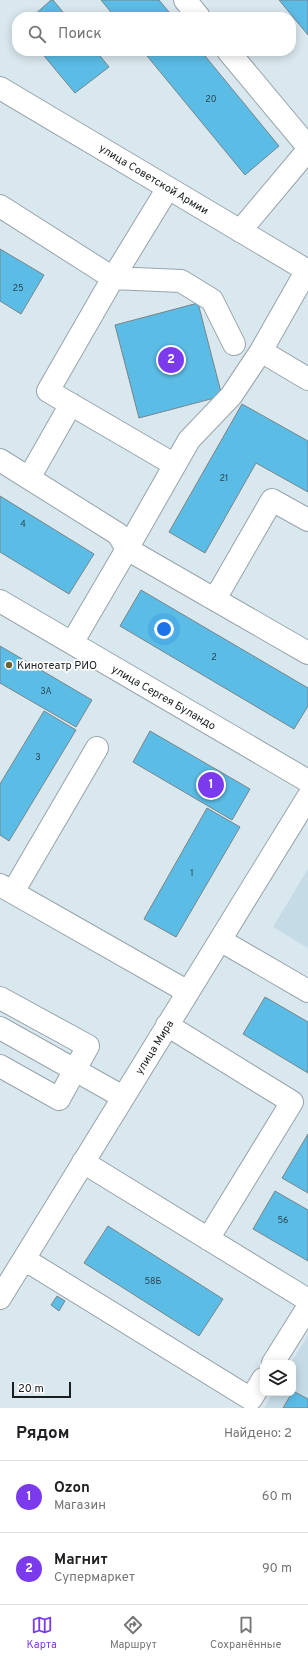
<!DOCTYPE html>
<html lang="ru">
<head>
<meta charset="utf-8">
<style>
  :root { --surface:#fff; --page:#f6f6f6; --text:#202124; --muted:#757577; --line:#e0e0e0; --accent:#7c3aed }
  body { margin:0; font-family:Overpass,sans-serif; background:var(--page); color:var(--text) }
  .controls { position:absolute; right:12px; bottom:12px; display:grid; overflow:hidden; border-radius:8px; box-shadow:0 2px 10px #0003 }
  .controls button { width:36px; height:36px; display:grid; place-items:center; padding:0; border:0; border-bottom:1px solid var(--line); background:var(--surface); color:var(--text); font:20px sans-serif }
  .scale { position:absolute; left:12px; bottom:10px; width:59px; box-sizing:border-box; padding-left:4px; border:2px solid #191e20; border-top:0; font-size:11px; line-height:14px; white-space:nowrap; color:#191e20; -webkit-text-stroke:3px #fff; paint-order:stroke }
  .you { position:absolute; left:164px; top:629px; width:14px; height:14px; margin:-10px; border:3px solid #fff; border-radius:50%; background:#1a73e8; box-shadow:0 0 0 6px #1a73e833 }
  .badge { display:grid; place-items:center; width:26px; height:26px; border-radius:50%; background:var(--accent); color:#fff; font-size:13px; font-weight:700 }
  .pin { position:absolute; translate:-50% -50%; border:2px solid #fff; box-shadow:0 1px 4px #0006 }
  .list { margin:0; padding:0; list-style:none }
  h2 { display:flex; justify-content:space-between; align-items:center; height:52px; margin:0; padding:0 16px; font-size:17px }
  h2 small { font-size:13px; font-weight:400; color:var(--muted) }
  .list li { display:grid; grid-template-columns:26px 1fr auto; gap:12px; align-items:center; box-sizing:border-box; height:72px; padding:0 16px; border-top:1px solid var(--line) }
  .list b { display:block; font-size:15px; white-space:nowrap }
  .list p { margin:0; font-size:13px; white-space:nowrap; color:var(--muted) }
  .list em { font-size:13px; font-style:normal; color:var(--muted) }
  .icon { flex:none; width:22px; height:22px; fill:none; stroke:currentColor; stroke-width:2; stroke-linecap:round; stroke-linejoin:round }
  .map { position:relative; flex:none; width:308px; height:1408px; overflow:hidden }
  .search { position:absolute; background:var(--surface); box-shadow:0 2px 10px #0003; left:12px; right:12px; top:12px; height:44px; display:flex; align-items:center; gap:10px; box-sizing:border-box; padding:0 14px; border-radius:16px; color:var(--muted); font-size:15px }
  .sheet { height:196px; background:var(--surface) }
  nav { display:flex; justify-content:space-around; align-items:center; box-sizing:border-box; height:56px; border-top:1px solid var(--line); background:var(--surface); font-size:11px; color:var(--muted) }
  nav a { display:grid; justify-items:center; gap:2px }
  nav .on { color:var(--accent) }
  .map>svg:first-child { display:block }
</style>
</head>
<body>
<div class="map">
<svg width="308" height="1408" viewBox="0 0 308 1408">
  <rect width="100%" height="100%" fill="#d9e7ee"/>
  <!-- built -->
  <path fill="#c5dbe6" d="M 308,869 L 308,948 L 273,927 Z
    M 308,1335 L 308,1408 L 264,1408 L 273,1393 L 293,1393 L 293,1363 L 291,1363 Z"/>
  <!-- building -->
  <path fill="#5bbce5" stroke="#78858b" d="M 51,0 L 53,0 L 67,17 L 32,17 Z
    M 101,0 L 159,0 L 173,17 L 115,17 Z
    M 279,0 L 308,0 L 308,35 Z
    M 40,51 L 96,51 L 109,67 L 75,93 Z
    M 143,51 L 201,51 L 279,146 L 245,175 Z
    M 0,249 L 44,275 L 21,314 L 0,301 Z
    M 198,303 L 222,396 L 139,418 L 115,325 Z
    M 242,404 L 308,441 L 308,492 L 256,463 L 205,553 L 169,532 Z
    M 0,496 L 94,554 L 69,594 L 0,552 Z
    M 141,590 L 308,688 L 308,706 L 294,729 L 120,626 Z
    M 0,646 L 92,700 L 76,727 L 0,683 Z
    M 44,711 L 76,730 L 9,841 L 0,835 L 0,784 Z
    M 150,731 L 250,789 L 232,820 L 133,762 Z
    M 207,808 L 240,827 L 176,937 L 144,919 Z
    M 265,997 L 308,1022 L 308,1073 L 243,1034 Z
    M 308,1134 L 308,1193 L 282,1178 Z
    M 275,1191 L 308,1210 L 308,1261 L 253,1229 Z
    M 108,1226 L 223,1299 L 199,1336 L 84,1263 Z
    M 57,1296 L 65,1301 L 59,1311 L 51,1305 Z
    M 293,1391 L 308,1399 L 308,1408 L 283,1408 Z"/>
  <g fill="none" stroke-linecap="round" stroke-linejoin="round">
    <defs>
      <path id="minor" d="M 185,0 L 199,17
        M 228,51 L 308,147
        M 0,88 L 308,271
        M 0,206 L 113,278 L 168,188
        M 240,231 L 308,150
        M 261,351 L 308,379
        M 0,460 L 118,534 L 127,549 L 308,653
        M 175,465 L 48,391 L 113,278 L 181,281 L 212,300 L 234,344
        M 29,478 L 71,404
        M 215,599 L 272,500 L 308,520
        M 0,601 L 308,781
        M 72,643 L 127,549 L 189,440 L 231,396 L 261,351 L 307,270
        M 0,885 L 188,992
        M 13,892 L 97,748
        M 220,940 L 308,991
        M 0,998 L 88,1046 L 59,1099 L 0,1066
        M 167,1025 L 292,1102 L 208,1239
        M 0,1028 L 123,1097
        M 83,1162 L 308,1300
        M 24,1259 L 251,1399 L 263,1379
        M 0,1298 L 308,797
        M 273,1363 L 308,1307"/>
    </defs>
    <!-- minor casing -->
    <use href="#minor" stroke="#97a4aa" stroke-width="24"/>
    <!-- minor -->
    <use href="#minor" stroke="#fff" stroke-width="22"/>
  </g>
  <!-- markers -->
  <circle fill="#6b6431" stroke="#fff" stroke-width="1.5" cx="9" cy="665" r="4"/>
  <g text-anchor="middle" stroke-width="3.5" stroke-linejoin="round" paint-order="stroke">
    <!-- number labels -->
    <g font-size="9" fill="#2a4651">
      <text x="211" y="102">20</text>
      <text x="18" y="291">25</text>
      <text x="224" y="481">21</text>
      <text x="23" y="527">4</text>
      <text x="214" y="660">2</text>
      <text x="46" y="694">3А</text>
      <text x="38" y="760">3</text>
      <text x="192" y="876">1</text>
      <text x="283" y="1223">56</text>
      <text x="153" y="1284">58Б</text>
    </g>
    <!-- street labels -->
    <g font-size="11" fill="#191e20" stroke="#fff">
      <text transform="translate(154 179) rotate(31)" y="4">улица Советской Армии</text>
      <text transform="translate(164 697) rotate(30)" y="4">улица Сергея Буландо</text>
      <text transform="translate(154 1047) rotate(-58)" y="4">улица Мира</text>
    </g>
    <!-- poi labels -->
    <g font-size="11" fill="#191e20" stroke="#fff" text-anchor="start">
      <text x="17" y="669">Кинотеатр РИО</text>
    </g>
  </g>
</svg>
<div class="controls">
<button><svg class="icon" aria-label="layers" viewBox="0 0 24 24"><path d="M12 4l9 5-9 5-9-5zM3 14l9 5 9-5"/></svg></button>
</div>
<div class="scale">20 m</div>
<div class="you"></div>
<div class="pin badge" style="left:211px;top:785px">1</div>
<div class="pin badge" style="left:171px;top:360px">2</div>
<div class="search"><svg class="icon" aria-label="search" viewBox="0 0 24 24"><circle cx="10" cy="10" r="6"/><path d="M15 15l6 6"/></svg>Поиск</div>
</div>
<section class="sheet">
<h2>Рядом<small>Найдено: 2</small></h2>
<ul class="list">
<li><span class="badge">1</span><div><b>Ozon</b><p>Магазин</p></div><em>60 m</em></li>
<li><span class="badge">2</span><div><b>Магнит</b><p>Супермаркет</p></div><em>90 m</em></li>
</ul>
</section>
<nav>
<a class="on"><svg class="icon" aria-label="map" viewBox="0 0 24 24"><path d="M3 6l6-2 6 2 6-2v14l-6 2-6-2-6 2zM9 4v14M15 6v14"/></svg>Карта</a>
<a><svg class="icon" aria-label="directions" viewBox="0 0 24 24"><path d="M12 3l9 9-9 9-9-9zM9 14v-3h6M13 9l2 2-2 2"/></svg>Маршрут</a>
<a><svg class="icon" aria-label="saved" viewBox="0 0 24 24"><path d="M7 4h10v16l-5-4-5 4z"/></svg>Сохранённые</a>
</nav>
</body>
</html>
